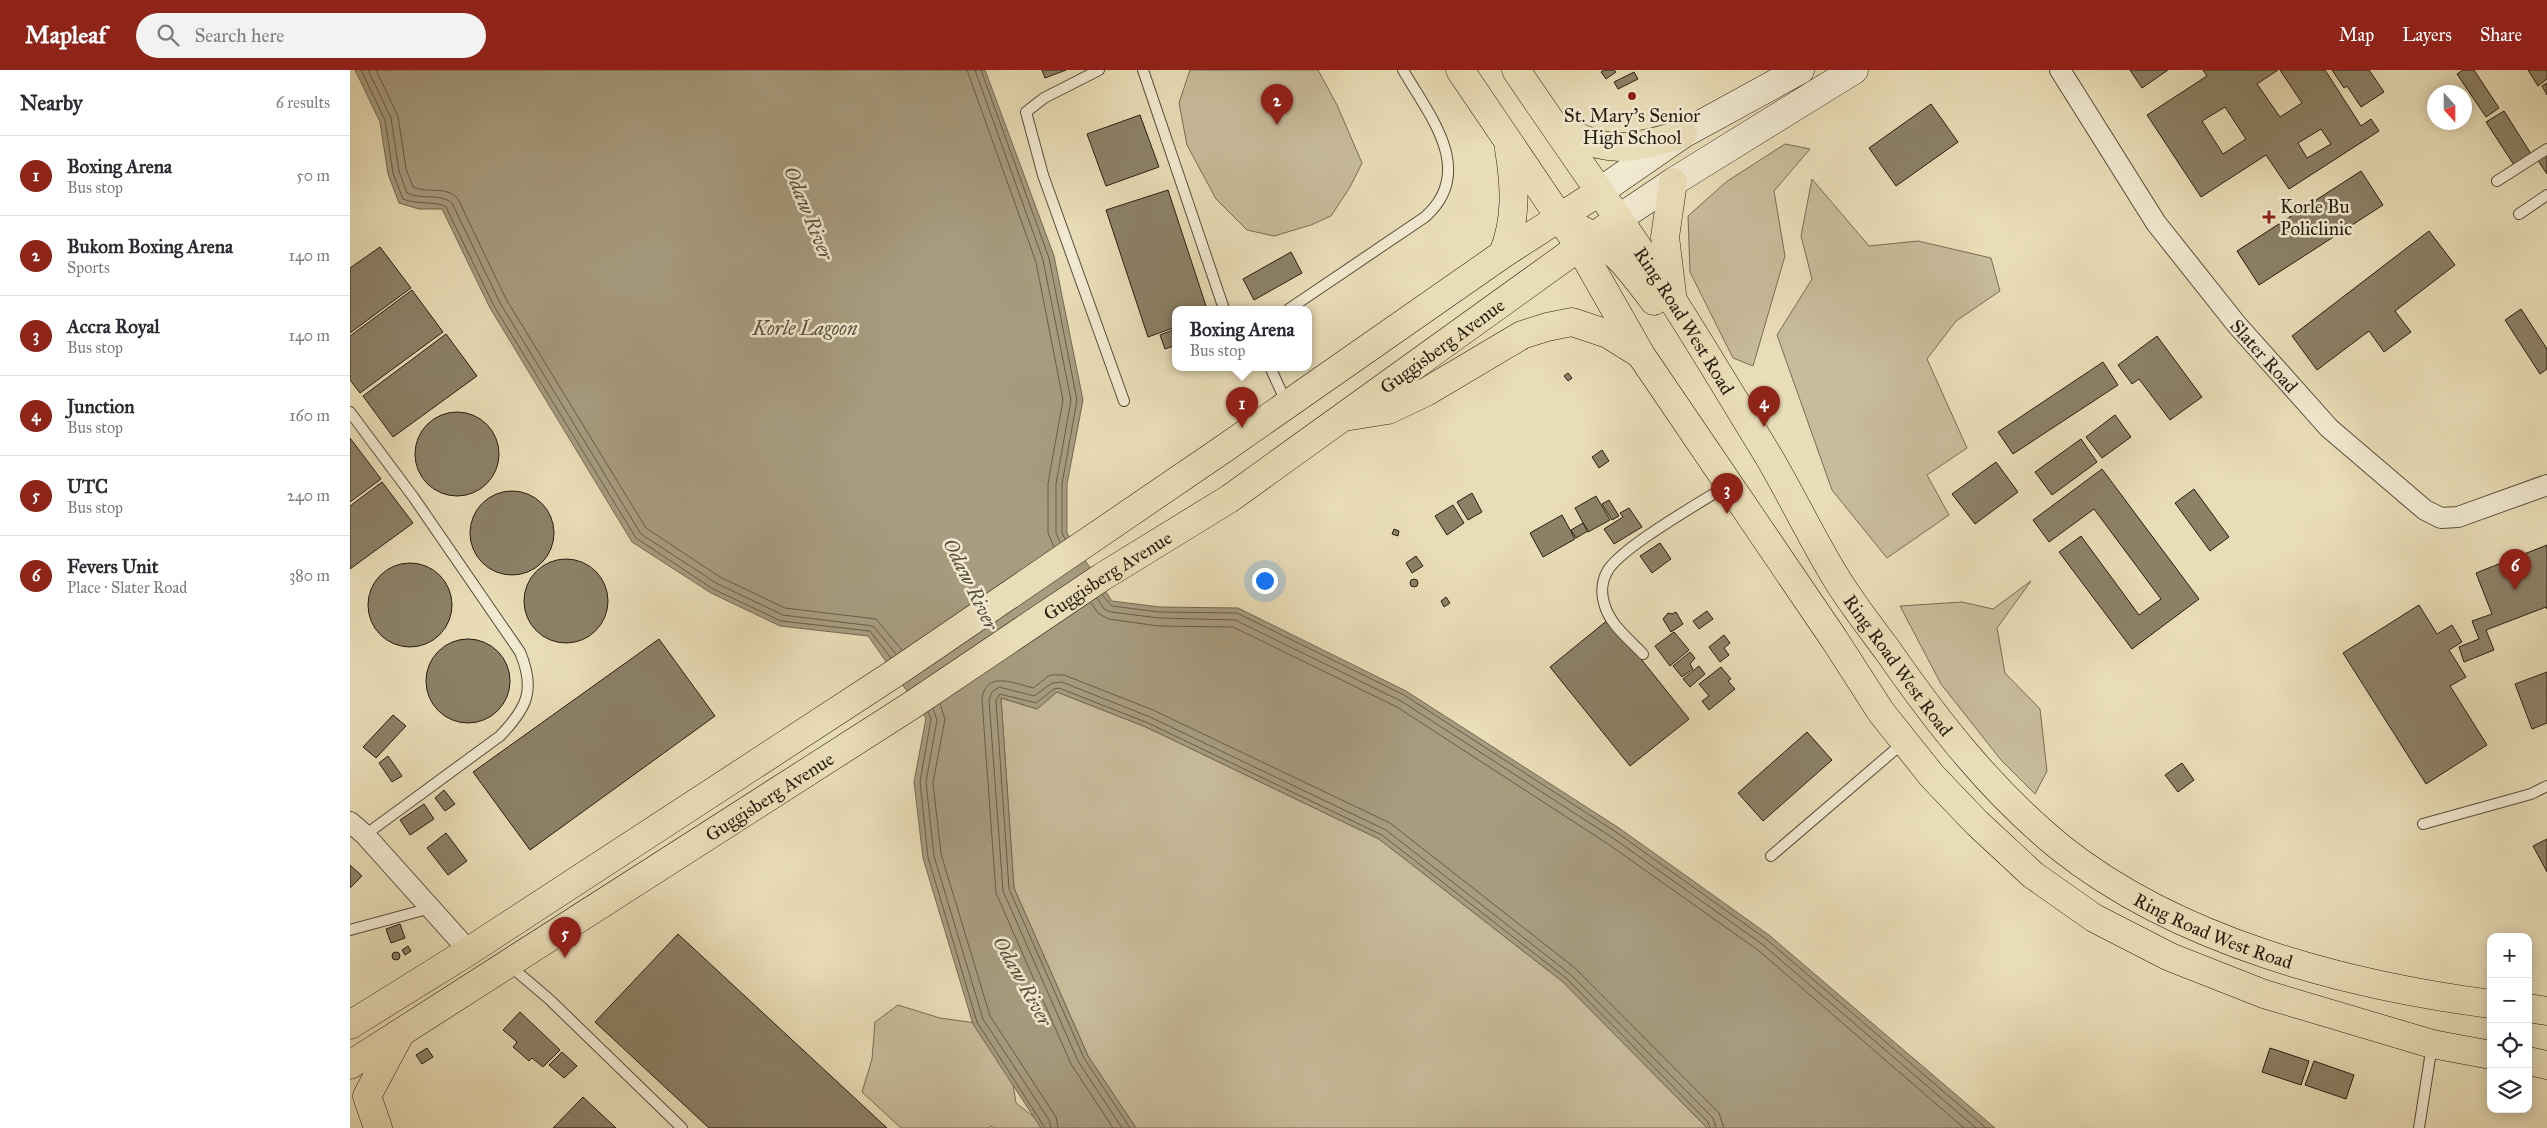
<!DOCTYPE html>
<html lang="en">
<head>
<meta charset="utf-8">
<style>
  :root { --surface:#fff; --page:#f2f2f3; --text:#2b2b33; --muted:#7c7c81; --line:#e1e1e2; --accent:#8f2418 }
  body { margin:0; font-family:"IM FELL Great Primer",serif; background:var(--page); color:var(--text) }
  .controls { position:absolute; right:15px; bottom:15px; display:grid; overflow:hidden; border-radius:10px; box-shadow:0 2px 12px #0003 }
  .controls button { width:45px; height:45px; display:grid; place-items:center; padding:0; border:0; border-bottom:1px solid var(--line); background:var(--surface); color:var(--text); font:25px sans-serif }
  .compass { position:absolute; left:2077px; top:15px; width:45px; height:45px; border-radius:50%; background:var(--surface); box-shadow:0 2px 12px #0003; rotate:159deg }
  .you { position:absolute; left:914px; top:510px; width:18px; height:18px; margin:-12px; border:4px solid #fff; border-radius:50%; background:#1a73e8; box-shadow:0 0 0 8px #1a73e833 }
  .badge { display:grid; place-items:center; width:32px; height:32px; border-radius:50%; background:var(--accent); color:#fff; font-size:16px; font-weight:700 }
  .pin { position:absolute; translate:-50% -41px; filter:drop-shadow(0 1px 2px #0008) }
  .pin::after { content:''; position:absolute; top:26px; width:18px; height:15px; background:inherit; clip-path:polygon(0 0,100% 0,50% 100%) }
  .popup { position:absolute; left:822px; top:236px; width:140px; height:65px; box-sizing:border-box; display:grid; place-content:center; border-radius:10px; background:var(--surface); filter:drop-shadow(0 1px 4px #0005); font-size:16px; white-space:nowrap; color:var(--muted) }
  .popup b { font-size:19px; color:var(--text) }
  .popup::after { content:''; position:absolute; left:50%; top:100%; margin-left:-10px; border:10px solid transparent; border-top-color:var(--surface) }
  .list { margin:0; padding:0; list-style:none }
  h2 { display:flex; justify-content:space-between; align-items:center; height:65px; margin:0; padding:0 20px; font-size:21px }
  h2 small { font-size:16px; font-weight:400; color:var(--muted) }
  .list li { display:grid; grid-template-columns:32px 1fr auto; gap:15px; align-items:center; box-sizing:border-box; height:80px; padding:0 20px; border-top:1px solid var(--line) }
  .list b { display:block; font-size:19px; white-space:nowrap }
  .list p { margin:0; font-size:16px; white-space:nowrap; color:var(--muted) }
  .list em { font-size:16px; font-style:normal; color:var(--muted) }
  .icon { flex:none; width:28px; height:28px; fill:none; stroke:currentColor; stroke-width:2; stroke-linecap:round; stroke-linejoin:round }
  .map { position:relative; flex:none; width:2197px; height:1058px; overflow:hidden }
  header { display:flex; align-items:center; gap:30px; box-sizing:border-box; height:70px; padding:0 25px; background:var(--accent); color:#fff }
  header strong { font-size:24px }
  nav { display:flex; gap:28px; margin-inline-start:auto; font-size:18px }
  .search { width:350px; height:45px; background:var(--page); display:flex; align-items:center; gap:12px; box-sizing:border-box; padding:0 18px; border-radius:28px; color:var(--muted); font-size:19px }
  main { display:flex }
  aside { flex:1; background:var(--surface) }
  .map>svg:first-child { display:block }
</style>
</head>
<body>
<header>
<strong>Mapleaf</strong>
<div class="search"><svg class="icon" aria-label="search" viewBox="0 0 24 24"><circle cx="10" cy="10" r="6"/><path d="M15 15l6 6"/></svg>Search here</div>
<nav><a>Map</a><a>Layers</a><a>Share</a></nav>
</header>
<main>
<aside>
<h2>Nearby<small>6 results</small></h2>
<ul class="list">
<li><span class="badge">1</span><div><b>Boxing Arena</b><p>Bus stop</p></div><em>50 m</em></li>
<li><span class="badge">2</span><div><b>Bukom Boxing Arena</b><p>Sports</p></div><em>140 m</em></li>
<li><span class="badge">3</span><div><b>Accra Royal</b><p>Bus stop</p></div><em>140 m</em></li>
<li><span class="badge">4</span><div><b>Junction</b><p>Bus stop</p></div><em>160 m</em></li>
<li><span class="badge">5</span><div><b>UTC</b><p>Bus stop</p></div><em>240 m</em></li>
<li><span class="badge">6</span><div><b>Fevers Unit</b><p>Place · Slater Road</p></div><em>380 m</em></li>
</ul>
</aside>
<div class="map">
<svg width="2197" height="1058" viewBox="0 0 2197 1058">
  <rect width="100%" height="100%" fill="#e9ddb7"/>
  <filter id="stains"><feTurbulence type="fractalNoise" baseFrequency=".004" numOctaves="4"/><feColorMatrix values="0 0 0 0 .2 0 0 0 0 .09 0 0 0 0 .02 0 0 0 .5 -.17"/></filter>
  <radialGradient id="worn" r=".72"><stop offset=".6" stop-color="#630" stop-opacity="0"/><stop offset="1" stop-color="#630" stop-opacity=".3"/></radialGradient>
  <!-- green -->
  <path fill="#c8bc9b" stroke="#786c56" d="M 840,0 L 968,0 L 987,35 L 1012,93 L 1000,117 L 981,146 L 961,155 L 924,166 L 897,160 L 866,129 L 837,75 L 829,33 Z
    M 1435,74 L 1460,79 L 1424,121 L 1435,186 L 1403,296 L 1383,288 L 1340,202 L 1338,146 L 1376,112 Z
    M 1462,109 L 1519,176 L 1568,171 L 1641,188 L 1650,221 L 1606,251 L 1577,289 L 1617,378 L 1577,405 L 1599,445 L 1537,488 L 1482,420 L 1427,265 L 1462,209 L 1451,166 Z
    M 1681,511 L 1647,558 L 1655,603 L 1690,639 L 1697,701 L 1685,724 L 1651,690 L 1591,614 L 1550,536 L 1612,532 L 1643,539 Z
    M 707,622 L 796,657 L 1029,769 L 1213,912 L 1357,1058 L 786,1058 L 738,986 L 664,818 L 651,628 L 687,639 Z
    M 548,935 L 590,948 L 654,957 L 666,1033 L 698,1058 L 644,1058 L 641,1056 L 640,1058 L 551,1058 L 512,1022 L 522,989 L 525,952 Z"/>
  <!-- water -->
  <path fill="#a79c7f" stroke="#746953" d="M 5,0 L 635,0 L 704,186 L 733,330 L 717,414 L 717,463 L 762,531 L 810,537 L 888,538 L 1056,621 L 1269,758 L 1419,865 L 1645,1058 L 1357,1058 L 1213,912 L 1029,769 L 796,657 L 707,622 L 687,639 L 651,628 L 664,818 L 738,986 L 786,1058 L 691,1058 L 623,954 L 573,788 L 564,712 L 576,648 L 518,566 L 430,556 L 361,523 L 282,472 L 140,238 L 92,139 L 69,139 L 49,133 L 38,104 L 30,52 Z"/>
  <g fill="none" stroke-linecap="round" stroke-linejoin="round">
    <!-- shore -->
    <path stroke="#685c48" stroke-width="1" d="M 11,0 L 35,50 L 43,103 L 53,129 C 66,135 89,131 96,137 L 144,236 L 286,468 L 363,519 L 431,551 L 520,561 L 541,588
      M 18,0 L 41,48 L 49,101 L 57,123 C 71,130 91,123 102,133 L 150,233 L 291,464 L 366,513 L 433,545 L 523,556 L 546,584
      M 26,0 L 48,46 L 56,99 L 63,117 C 78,124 96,115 108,129 L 156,229 L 296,458 L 370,507 L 435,538 L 526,549 L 552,580
      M 617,0 L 686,192 L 713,330 L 698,413 L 698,463 L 704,477
      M 625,0 L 693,190 L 721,330 L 706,414 L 706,463 L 710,472
      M 631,0 L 699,188 L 727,330 L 712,414 L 712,463 L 715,469
      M 752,525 L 762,536 L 809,542 L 887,543 L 1054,625 L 1266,762 L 1416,869 L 1636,1058
      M 747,528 L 754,539 L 761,542 L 809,548 L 885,550 L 1051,631 L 1263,768 L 1412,874 L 1626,1058
      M 741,533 L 749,544 L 759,549 L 808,556 L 883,557 L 1047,637 L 1258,774 L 1408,880 L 1614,1058
      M 590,634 L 595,649 L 583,713 L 591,784 L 640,946 L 706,1047 L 708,1058
      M 583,639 L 587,650 L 576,712 L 584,786 L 633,949 L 699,1050 L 701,1058
      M 578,642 L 581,649 L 570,712 L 578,787 L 627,952 L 695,1058
      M 763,1058 L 721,994 L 646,823 L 632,630 C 635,600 664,613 683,618 L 700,605 L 714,605 L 803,640 L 1040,753 L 1225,898 L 1369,1043 L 1374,1058
      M 772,1058 L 728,991 L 653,821 L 639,630 L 642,622 L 649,617 L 684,626 L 702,613 L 712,612 L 800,647 L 1036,760 L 1220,904 L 1363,1048 L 1366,1058
      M 780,1058 L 734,988 L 659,819 L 646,630 L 650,624 L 686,633 L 704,619 L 709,618 L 798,653 L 1032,765 L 1216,908 L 1358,1052 L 1360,1058"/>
  </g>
  <!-- building -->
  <path fill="#8c8167" stroke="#281d11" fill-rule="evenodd" d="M 692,0 L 716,0 L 695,8 Z
    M 1254,0 L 1264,0 L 1266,2 L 1256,9 L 1251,2 Z
    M 1780,0 L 1818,0 L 1792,18 Z
    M 1853,0 L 1928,0 L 1907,14 L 1930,47 L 1952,33 L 1930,0 L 1975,0 L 2011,56 L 2021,49 L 2029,61 L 1939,119 L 1916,85 L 1851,127 L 1797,45 L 1857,6 ZM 1875,37 L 1896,69 L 1873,84 L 1852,51 ZM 1971,59 L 1981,74 L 1957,88 L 1948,73 Z
    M 1982,0 L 2019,0 L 2034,22 L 2011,37 L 1997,16 L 1994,18 Z
    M 2113,0 L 2124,0 L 2149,38 L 2136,47 L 2107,4 Z
    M 2178,0 L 2197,0 L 2197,9 L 2188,16 Z
    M 1284,2 L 1288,9 L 1268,19 L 1264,12 Z
    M 2197,13 L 2197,25 L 2192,16 Z
    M 1581,34 L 1608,72 L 1546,116 L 1519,78 Z
    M 2154,41 L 2183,87 L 2166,98 L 2136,52 Z
    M 790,45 L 809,97 L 756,116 L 737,64 Z
    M 2197,82 L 2197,104 L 2187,89 Z
    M 2011,101 L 2033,135 L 1909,215 L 1887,181 Z
    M 818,120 L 857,239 L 826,239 L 826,257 L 798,267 L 756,140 Z
    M 2079,161 L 2105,195 L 2045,241 L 2061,262 L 2034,282 L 2019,261 L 1967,300 L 1942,266 Z
    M 30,177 L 61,218 L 0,263 L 0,198 Z
    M 941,182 L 952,203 L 904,230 L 893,209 Z
    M 62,220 L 93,262 L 10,323 L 0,310 L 0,266 Z
    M 2171,239 L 2197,279 L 2197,299 L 2190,304 L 2155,250 Z
    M 826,259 L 826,275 L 815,279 L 810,265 Z
    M 96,264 L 127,306 L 43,367 L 13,326 Z
    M 1807,266 L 1852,327 L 1820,350 L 1789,309 L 1782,314 L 1768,295 Z
    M 1753,292 L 1768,315 L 1663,384 L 1648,362 Z
    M 1218,303 L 1222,308 L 1218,311 L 1214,306 Z
    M65 384a42 42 0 1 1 84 0a42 42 0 1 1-84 0Z
    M 1765,345 L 1781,367 L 1752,388 L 1736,367 Z
    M 0,368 L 31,409 L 0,432 Z
    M 1731,369 L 1747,392 L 1702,425 L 1685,402 Z
    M 1252,380 L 1259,391 L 1249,398 L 1242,387 Z
    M 1646,392 L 1668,422 L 1625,454 L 1602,424 Z
    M 1752,399 L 1849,529 L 1782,579 L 1709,482 L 1731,466 L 1789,545 L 1811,529 L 1744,439 L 1699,472 L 1683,450 Z
    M 32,412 L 63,453 L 0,499 L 0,436 Z
    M 1844,419 L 1879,467 L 1860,481 L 1825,433 Z
    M120 463a42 42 0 1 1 84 0a42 42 0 1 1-84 0Z
    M 1122,423 L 1132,442 L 1118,450 L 1107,432 Z
    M 1246,426 L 1260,450 L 1238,462 L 1225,438 Z
    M 1259,430 L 1269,446 L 1262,450 L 1252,434 Z
    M 1103,435 L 1114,453 L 1097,465 L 1085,446 Z
    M 1279,438 L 1292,457 L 1264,474 L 1254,459 L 1273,447 L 1270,443 Z
    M 1212,445 L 1225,469 L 1193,487 L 1180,463 Z
    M 1233,453 L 1238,461 L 1226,468 L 1221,460 Z
    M 1044,459 L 1049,461 L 1048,466 L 1042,464 Z
    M 1310,473 L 1321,489 L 1302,503 L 1290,486 Z
    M 2197,475 L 2197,539 L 2196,537 L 2136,560 L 2144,580 L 2114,592 L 2109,577 L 2129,569 L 2122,551 L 2142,544 L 2126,503 Z
    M 1066,486 L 1073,496 L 1062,503 L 1056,493 Z
    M174 531a42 42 0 1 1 84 0a42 42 0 1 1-84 0Z
    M18 535a42 42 0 1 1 84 0a42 42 0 1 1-84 0Z
    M1060 513a4 4 0 1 1 8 0a4 4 0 1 1-8 0Z
    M 1096,527 L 1100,533 L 1094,537 L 1091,531 Z
    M 2069,535 L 2087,564 L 2102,555 L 2112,572 L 2099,580 L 2116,607 L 2100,616 L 2137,675 L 2076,714 L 1993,583 Z
    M 1357,541 L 1363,549 L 1349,559 L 1343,551 Z
    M 1326,542 L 1333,554 L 1321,562 L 1313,549 L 1318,543 L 1322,544 Z
    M 1259,549 L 1339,649 L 1280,696 L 1200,597 Z
    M 1324,562 L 1339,580 L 1320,596 L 1305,576 Z
    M 1374,565 L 1380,573 L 1374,578 L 1379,585 L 1370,592 L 1359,577 Z
    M 309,569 L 365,646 L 180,780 L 123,702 Z
    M76 611a42 42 0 1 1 84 0a42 42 0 1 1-84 0Z
    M 1340,582 L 1345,588 L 1340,594 L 1343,599 L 1332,607 L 1323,596 Z
    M 1349,596 L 1355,604 L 1340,617 L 1333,609 Z
    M 1371,597 L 1381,609 L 1378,611 L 1385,619 L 1359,640 L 1352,631 L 1359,626 L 1349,614 Z
    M 2197,602 L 2197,653 L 2182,659 L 2165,614 Z
    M 43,645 L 56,656 L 26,688 L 13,677 Z
    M 1457,662 L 1482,690 L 1413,751 L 1388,723 Z
    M 38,686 L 52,706 L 42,712 L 29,693 Z
    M 1832,693 L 1844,710 L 1828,722 L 1815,705 Z
    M 94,720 L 105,734 L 95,741 L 85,728 Z
    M 74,734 L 84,749 L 60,765 L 50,750 Z
    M 96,763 L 117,791 L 98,805 L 77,778 Z
    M 2197,769 L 2197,802 L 2183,776 Z
    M 0,795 L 12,806 L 0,818 Z
    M 50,854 L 55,868 L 41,873 L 36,859 Z
    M 328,864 L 537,1058 L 359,1058 L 245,952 Z
    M 58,876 L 61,881 L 55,885 L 52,880 Z
    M42 886a4 4 0 1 1 8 0a4 4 0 1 1-8 0Z
    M 170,942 L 210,980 L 193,997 L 182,988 L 179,991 L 163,977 L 167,972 L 153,960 Z
    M 77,978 L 83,987 L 72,994 L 66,985 Z
    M 1920,978 L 1959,991 L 1951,1015 L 1912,1002 Z
    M 212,982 L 227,996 L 214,1008 L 199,995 Z
    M 1964,991 L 2004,1005 L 1996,1029 L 1955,1015 Z
    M 233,1027 L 266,1058 L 203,1058 Z"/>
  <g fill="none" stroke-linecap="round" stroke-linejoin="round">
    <defs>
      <path id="lane" d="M 749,0 L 694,28 L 676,42 L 693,105 L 774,331
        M 793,0 L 874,239
        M 2147,111 L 2197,79
        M 2169,144 L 2197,125
        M 939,239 L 1075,147 C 1127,101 1079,45 1053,0
        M 920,297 L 937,334
        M 0,342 L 64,428 L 170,582 C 186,620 177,638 150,666 L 15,765
        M 1293,584 C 1279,569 1259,554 1254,533 C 1251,523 1252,511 1257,502 C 1268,479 1353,431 1378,415
        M 2073,754 L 2181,724 L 2197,716
        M 1421,786 L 1554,672
        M 0,860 L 81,838
        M 159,895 L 199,929 L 332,1058
        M 2069,1058 L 2082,975"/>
      <g id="street">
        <path id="s1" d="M 1710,0 L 1806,153 L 1887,255 L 1979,358 L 2075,440 L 2091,448 L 2108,447 L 2197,415"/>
        <path d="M 0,752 L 15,765 L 119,881"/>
      </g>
      <path id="secondary" d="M 1249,122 L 1333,64 L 1450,0
        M 1268,149 L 1323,112 L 1504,0"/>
      <g id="primary">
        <path d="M 1110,0 L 1229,176 L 1291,285 L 1484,569 L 1531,642 L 1582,706 L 1627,753 L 1683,805 L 1744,848 L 1820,887 L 1914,924 L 2082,974 L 2141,985"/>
        <path id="s2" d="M 1166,0 C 1207,61 1250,121 1291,182 C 1336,248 1377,319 1419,387 C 1443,428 1463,471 1488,511 C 1503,535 1521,558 1538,581 C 1588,653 1642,722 1711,778 C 1828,871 1995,915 2141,934"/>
        <path d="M 1205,56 C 1260,85 1275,80 1333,64"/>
        <path d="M 1230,159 C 1262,174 1283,203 1304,231"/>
        <path d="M 1153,184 C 1167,149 1165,116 1159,79"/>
        <path d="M 1322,224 L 1315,167 L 1323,112"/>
        <path d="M 1000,346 L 1038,340 L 1076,322 L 1172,265 L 1197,257 L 1222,252 L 1258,264 L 1290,284"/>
        <path d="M 2178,938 L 2197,941"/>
        <path d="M 0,955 L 119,881 L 542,605 L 872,380 L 1153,184 L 1249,122"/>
        <path d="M 2178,991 L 2197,995"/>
        <path id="s3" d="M 0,995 L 562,635 L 752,507 L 879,429 L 1268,149"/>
        <path d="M 28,1058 L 17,1026 L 49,966"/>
      </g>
    </defs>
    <!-- lane casing -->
    <use href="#lane" stroke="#584d3a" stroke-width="12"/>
    <!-- street casing -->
    <use href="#street" stroke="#584d3a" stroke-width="22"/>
    <!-- secondary casing -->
    <use href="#secondary" stroke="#281d11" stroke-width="29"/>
    <!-- primary casing -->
    <use href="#primary" stroke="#281d11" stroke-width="29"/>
    <!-- lane -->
    <use href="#lane" stroke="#f1e9d0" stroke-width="10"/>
    <!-- street -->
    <use href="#street" stroke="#f1e9d0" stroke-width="20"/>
    <!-- secondary -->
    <use href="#secondary" stroke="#f1e9d0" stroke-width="28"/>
    <!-- primary -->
    <use href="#primary" stroke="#e9ddb7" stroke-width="28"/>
  </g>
  <!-- markers -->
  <g fill="#8f2418" stroke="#f1e9d0" stroke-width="2">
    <circle cx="1282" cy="26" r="5"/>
    <path d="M1916.5 139.5h5v5h5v5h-5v5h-5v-5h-5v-5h5z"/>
  </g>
  <g text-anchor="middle" stroke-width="5" stroke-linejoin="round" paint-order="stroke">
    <!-- poi labels -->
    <g font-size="19" fill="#281d11" stroke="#f1e9d0">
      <text x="1282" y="52">St. Mary's Senior<tspan x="1282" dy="22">High School</tspan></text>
      <text x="1930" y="143" text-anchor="start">Korle Bu<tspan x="1930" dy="22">Policlinic</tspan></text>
    </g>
    <!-- street labels -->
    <g font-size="19" fill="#281d11" stroke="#f1e9d0">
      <text dy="7" stroke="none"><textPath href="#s2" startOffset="302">Ring Road West Road</textPath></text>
      <text dy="7" stroke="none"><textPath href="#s3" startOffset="1308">Guggisberg Avenue</textPath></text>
      <text dy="7" stroke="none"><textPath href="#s1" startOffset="352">Slater Road</textPath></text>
      <text dy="7" stroke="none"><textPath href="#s3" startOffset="902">Guggisberg Avenue</textPath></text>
      <text dy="7" stroke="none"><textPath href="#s2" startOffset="708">Ring Road West Road</textPath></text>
      <text dy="7" stroke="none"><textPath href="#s3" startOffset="498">Guggisberg Avenue</textPath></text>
      <text dy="7" stroke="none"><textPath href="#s2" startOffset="1128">Ring Road West Road</textPath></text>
    </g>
    <!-- water labels -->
    <g font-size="20" font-style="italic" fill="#5b503d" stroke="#f1e9d0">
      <text transform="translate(459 143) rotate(68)" y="7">Odaw River</text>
      <text x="455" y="265">Korle Lagoon</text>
      <text transform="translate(621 514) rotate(64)" y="7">Odaw River</text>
      <text transform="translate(673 911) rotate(61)" y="7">Odaw River</text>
    </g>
  </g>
  <rect width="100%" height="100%" filter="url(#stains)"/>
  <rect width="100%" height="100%" fill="url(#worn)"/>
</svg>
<div class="controls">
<button>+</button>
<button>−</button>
<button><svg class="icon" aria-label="locate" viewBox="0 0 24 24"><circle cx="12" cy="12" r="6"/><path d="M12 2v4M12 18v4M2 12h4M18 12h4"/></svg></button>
<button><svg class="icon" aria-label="layers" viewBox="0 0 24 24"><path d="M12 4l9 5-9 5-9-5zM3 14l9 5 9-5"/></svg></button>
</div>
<svg class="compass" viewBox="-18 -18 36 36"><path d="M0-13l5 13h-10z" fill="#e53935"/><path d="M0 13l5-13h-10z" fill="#7c7c81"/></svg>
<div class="you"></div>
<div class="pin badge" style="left:892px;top:358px">1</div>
<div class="popup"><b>Boxing Arena</b>Bus stop</div>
<div class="pin badge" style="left:927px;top:55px">2</div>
<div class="pin badge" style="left:1377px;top:444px">3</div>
<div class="pin badge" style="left:1414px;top:357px">4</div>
<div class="pin badge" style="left:215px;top:888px">5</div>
<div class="pin badge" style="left:2165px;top:520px">6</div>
</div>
</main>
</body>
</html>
